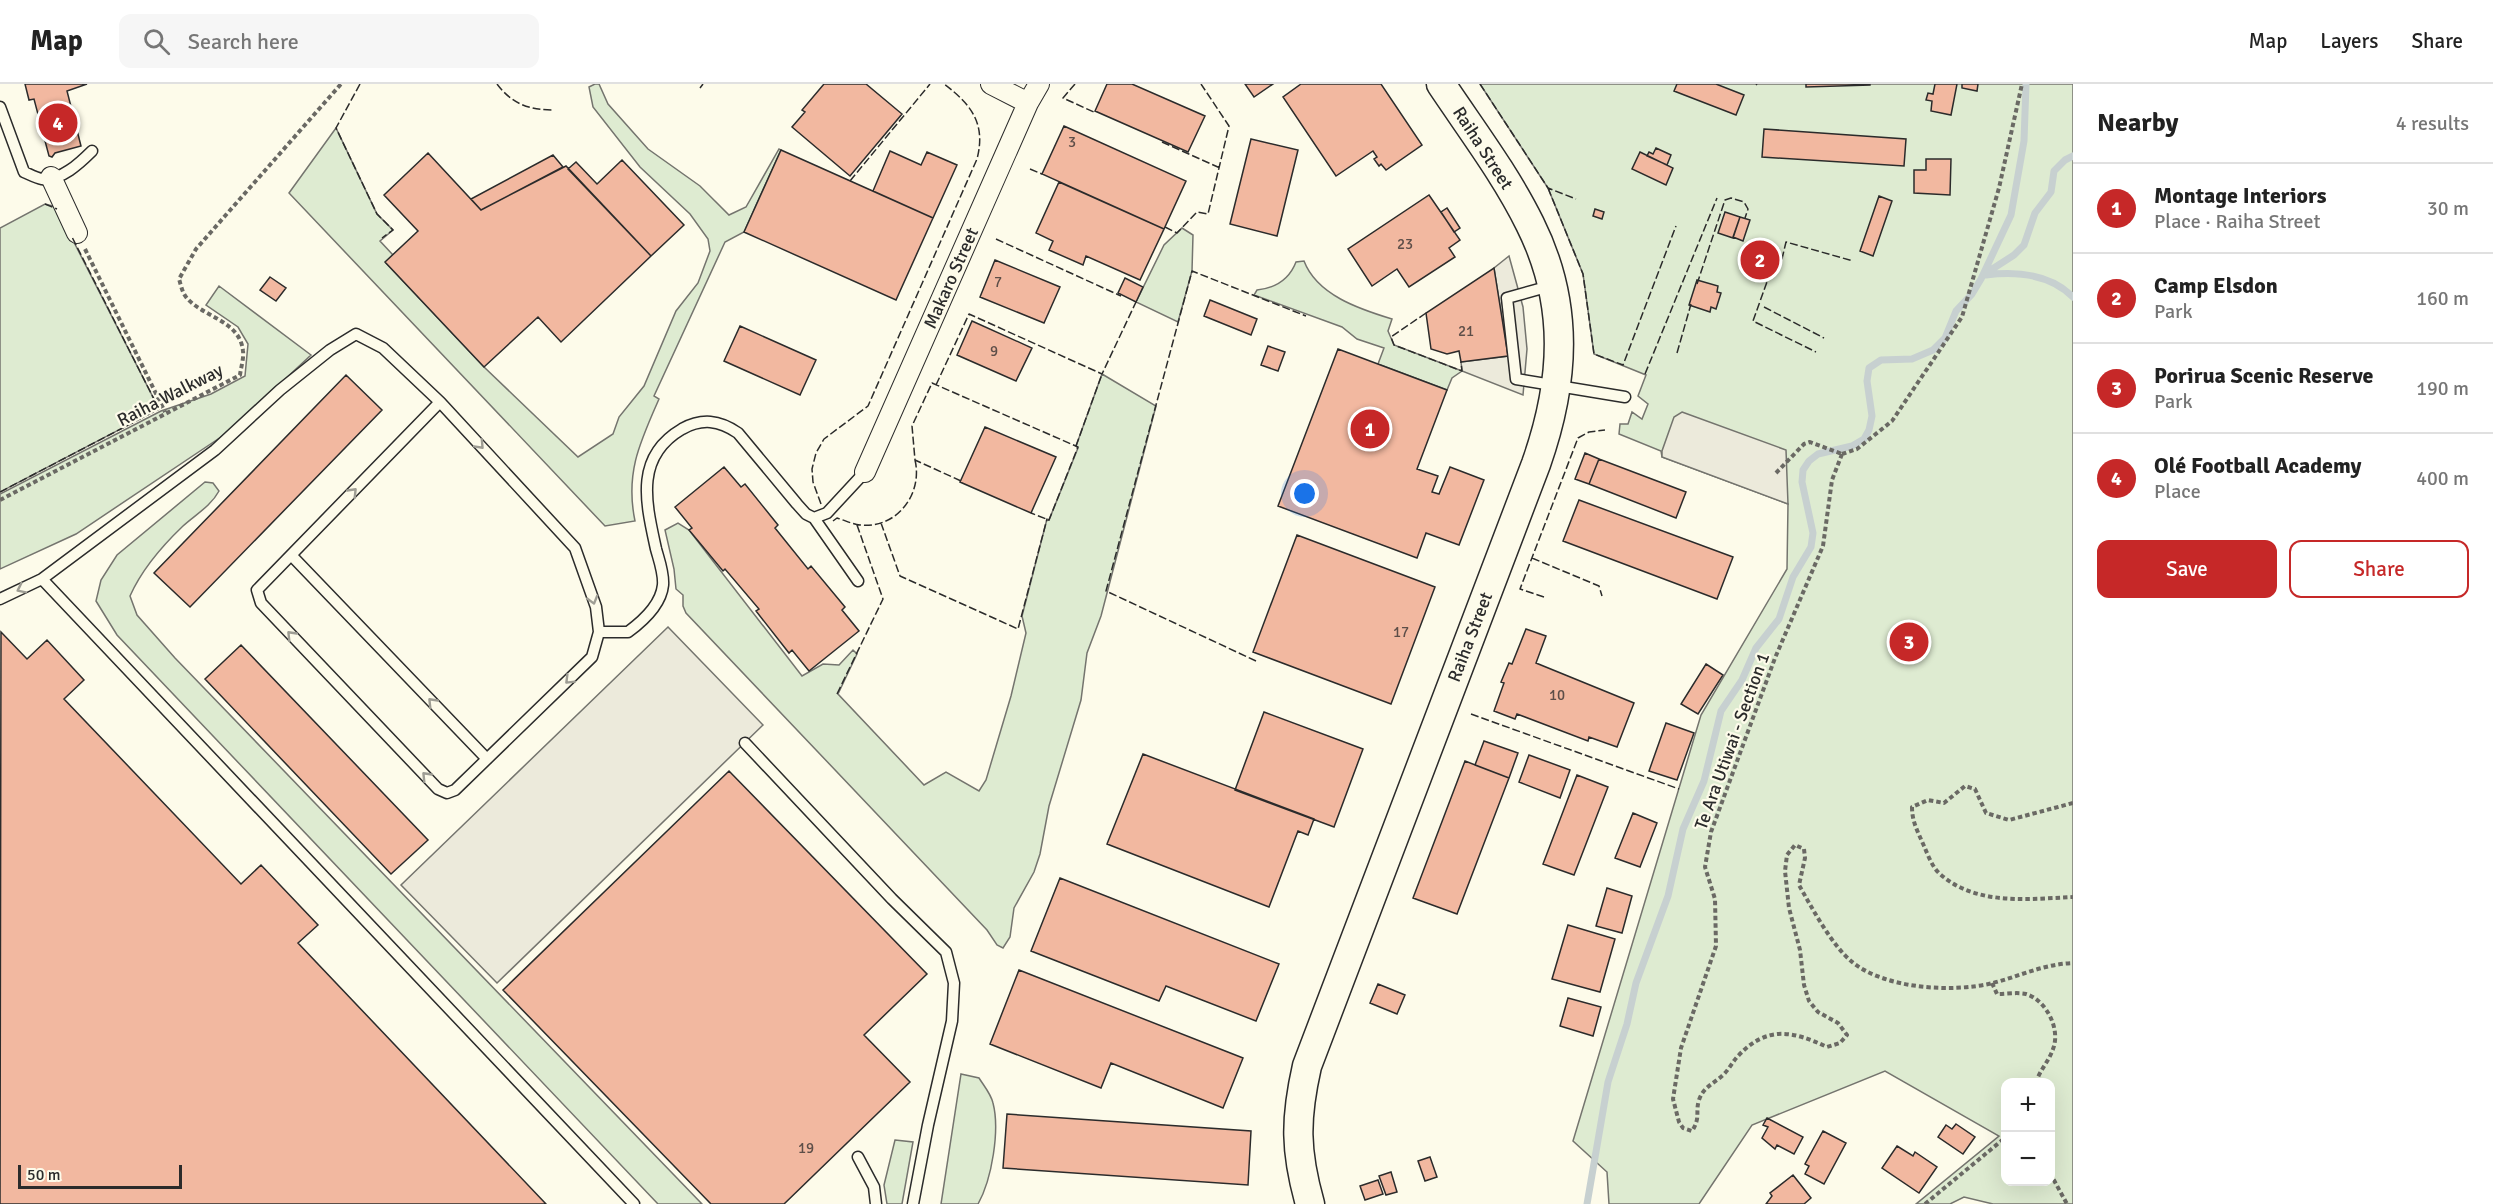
<!DOCTYPE html>
<html lang="en">
<head>
<meta charset="utf-8">
<style>
  :root { --surface:#fff; --page:#f6f6f6; --text:#222; --muted:#767676; --line:#e0e0e0; --accent:#c62828 }
  body { margin:0; font-family:Signika,sans-serif; background:var(--page); color:var(--text) }
  .controls { position:absolute; right:18px; bottom:18px; display:grid; overflow:hidden; border-radius:12px; box-shadow:0 6px 24px #0002 }
  .controls button { width:54px; height:54px; display:grid; place-items:center; padding:0; border:0; border-bottom:2px solid var(--line); background:var(--surface); color:var(--text); font:30px sans-serif }
  .scale { position:absolute; left:18px; bottom:15px; width:164px; box-sizing:border-box; padding-left:6px; border:3px solid #2b2b2b; border-top:0; font-size:16px; line-height:21px; white-space:nowrap; color:#2b2b2b; -webkit-text-stroke:4px #fdfbea; paint-order:stroke }
  .you { position:absolute; left:1305px; top:410px; width:21px; height:21px; margin:-15px; border:4px solid #fff; border-radius:50%; background:#1a73e8; box-shadow:0 0 0 9px #1a73e833 }
  .badge { display:grid; place-items:center; width:39px; height:39px; border-radius:50%; background:var(--accent); color:#fff; font-size:20px; font-weight:700 }
  .pin { position:absolute; translate:-50% -50%; border:3px solid #fff; box-shadow:0 2px 6px #0006 }
  .list { margin:0; padding:0; list-style:none }
  h2 { display:flex; justify-content:space-between; align-items:center; height:78px; margin:0; padding:0 24px; font-size:26px }
  h2 small { font-size:20px; font-weight:400; color:var(--muted) }
  .list li { display:grid; grid-template-columns:39px 1fr auto; gap:18px; align-items:center; box-sizing:border-box; height:90px; padding:0 24px; border-top:2px solid var(--line) }
  .list b { display:block; font-size:22px; white-space:nowrap }
  .list p { margin:0; font-size:20px; white-space:nowrap; color:var(--muted) }
  .list em { font-size:20px; font-style:normal; color:var(--muted) }
  .actions { display:flex; gap:12px; padding:18px 24px }
  .actions a { flex:1; padding:14px 0; border:2px solid var(--accent); border-radius:12px; text-align:center; font-size:21px; color:var(--accent) }
  .actions .main { background:var(--accent); color:#fff }
  .icon { flex:none; width:33px; height:33px; fill:none; stroke:currentColor; stroke-width:2; stroke-linecap:round; stroke-linejoin:round }
  .map { position:relative; flex:none; width:2073px; height:1120px; overflow:hidden }
  header { display:flex; align-items:center; gap:36px; box-sizing:border-box; height:84px; padding:0 30px; background:var(--surface); border-bottom:2px solid var(--line) }
  header strong { font-size:28px }
  nav { display:flex; gap:33px; margin-inline-start:auto; font-size:21px }
  .search { width:420px; height:54px; background:var(--page); display:flex; align-items:center; gap:15px; box-sizing:border-box; padding:0 21px; border-radius:12px; color:var(--muted); font-size:22px }
  main { display:flex }
  aside { flex:1; background:var(--surface) }
  .map>svg:first-child { display:block }
</style>
</head>
<body>
<header>
<strong>Map</strong>
<div class="search"><svg class="icon" aria-label="search" viewBox="0 0 24 24"><circle cx="10" cy="10" r="6"/><path d="M15 15l6 6"/></svg>Search here</div>
<nav><a>Map</a><a>Layers</a><a>Share</a></nav>
</header>
<main>
<div class="map">
<svg width="2073" height="1120" viewBox="0 0 2073 1120">
  <rect width="100%" height="100%" fill="#fdfbea"/>
  <!-- green -->
  <path fill="#deebd1" stroke="#74746e" stroke-width="1.5" fill-rule="evenodd" d="M 595,0 L 599,0 L 608,20 L 648,65 L 700,102 L 729,131 L 746,123 L 779,65 L 781,66 L 744,148 L 725,158 L 654,312 L 659,315 C 640,358 625,389 635,437 L 605,442 L 289,109 L 336,44 L 377,130 L 393,146 L 380,157 L 393,171 L 386,179 L 484,283 L 578,373 L 613,350 L 619,333 L 644,302 L 676,227 L 698,199 L 710,167 L 708,155 L 690,130 L 640,83 L 593,23 L 589,3 Z
    M 1480,0 L 2073,0 L 2073,1120 L 1993,1120 L 1964,1113 L 1950,1120 L 1916,1120 L 1999,1052 L 1885,987 L 1752,1041 L 1699,1120 L 1609,1120 L 1607,1088 L 1573,1057 L 1701,631 L 1787,485 L 1788,420 L 1662,373 L 1661,367 L 1619,350 L 1620,340 L 1628,340 L 1632,328 L 1642,335 L 1648,320 L 1638,312 L 1646,291 L 1594,270 L 1583,190 L 1548,104 ZM 2006,998 L 2050,998 L 2050,1098 L 2006,1098 Z
    M 45,120 L 56,123 L 159,325 L 0,408 L 0,144 Z
    M 1182,144 L 1193,151 L 1192,187 L 1178,238 L 1136,218 L 1164,161 Z
    M 1304,177 C 1317,211 1359,225 1392,235 L 1388,247 L 1394,261 L 1462,287 L 1452,294 L 1447,306 L 1378,280 L 1384,264 L 1357,255 L 1342,243 L 1254,211 L 1257,206 C 1276,204 1289,196 1296,178 Z
    M 219,202 L 311,271 L 227,349 L 76,450 L 0,485 L 0,410 L 161,327 L 211,310 L 245,292 L 248,260 L 238,243 L 206,221 Z
    M 1102,290 L 1156,322 L 1101,532 L 1087,569 L 1081,616 L 1049,722 L 1040,770 L 1034,788 L 1014,824 L 1010,853 L 1003,864 L 997,861 L 987,846 L 686,529 L 683,522 L 683,511 L 676,505 L 674,485 L 665,446 L 678,439 L 689,446 L 802,592 L 823,580 L 839,581 L 853,566 L 857,570 L 838,610 L 924,701 L 946,688 L 979,707 L 986,696 L 1011,612 L 1026,549 L 1022,532 L 1047,435 L 1049,436 L 1078,364 L 1076,362 Z
    M 205,398 L 213,399 L 219,407 C 211,422 195,431 183,442 C 161,463 142,485 130,512 L 137,531 L 175,574 L 702,1120 L 658,1120 L 117,551 L 96,517 L 101,496 L 117,471 Z
    M 961,990 L 979,994 C 984,1002 991,1010 993,1019 C 1000,1046 992,1095 978,1120 L 941,1120 Z
    M 895,1056 L 913,1058 L 902,1120 L 887,1120 L 884,1101 Z"/>
  <!-- parking -->
  <path fill="#eceadb" stroke="#74746e" stroke-width="1.5" d="M 1509,172 L 1523,223 L 1527,265 L 1523,311 L 1462,287 L 1461,278 L 1508,272 L 1494,184 Z
    M 1682,328 L 1786,366 L 1788,420 L 1662,373 L 1662,367 L 1674,333 Z
    M 668,543 L 763,641 L 497,899 L 401,801 Z"/>
  <g fill="none" stroke-linecap="round" stroke-linejoin="round">
    <!-- stream -->
    <path stroke="#c7d0d0" stroke-width="7" d="M 1983,191 L 2014,171 L 2024,161 L 2035,129 L 2051,108 L 2054,87 L 2065,76 L 2073,72
      M 1986,191 C 2018,187 2050,190 2073,213
      M 1587,1120 L 1608,998 L 1627,940 L 1636,899 L 1668,812 L 1683,745 L 1704,697 L 1721,627 L 1742,596 L 1756,564 L 1779,535 L 1793,493 L 1811,463 L 1813,449 L 1802,398 L 1803,386 L 1809,377 L 1818,370 L 1852,362 L 1864,355 L 1869,346 L 1872,332 L 1867,297 L 1869,284 L 1881,276 L 1912,275 L 1933,266 L 1945,254 L 1956,227 L 1972,210 L 1981,195 L 2011,131 L 2024,57 L 2026,0"/>
  </g>
  <!-- building -->
  <path fill="#f2b8a0" stroke="#2b2b2b" stroke-width="1.5" d="M 25,0 L 87,0 L 67,7 L 81,62 L 55,69 L 52,73 L 49,72 L 34,15 L 29,16 Z
    M 824,0 L 866,0 L 902,30 L 850,92 L 792,43 L 805,28 L 802,26 Z
    M 1107,0 L 1132,0 L 1205,32 L 1188,68 L 1095,27 Z
    M 1245,0 L 1273,0 L 1254,13 Z
    M 1301,0 L 1381,0 L 1422,61 L 1386,86 L 1381,80 L 1379,82 L 1374,75 L 1377,73 L 1373,67 L 1336,92 L 1283,13 Z
    M 1677,0 L 1716,0 L 1744,11 L 1736,31 L 1674,7 Z
    M 1806,0 L 1870,0 L 1870,1 L 1806,3 Z
    M 1935,0 L 1957,0 L 1951,31 L 1931,27 L 1932,17 L 1926,16 L 1928,9 L 1933,10 Z
    M 1962,0 L 1978,0 L 1977,7 L 1962,4 Z
    M 1064,42 L 1186,97 L 1164,145 L 1042,90 Z
    M 1764,45 L 1906,55 L 1904,82 L 1762,73 Z
    M 1251,55 L 1298,66 L 1277,152 L 1230,140 Z
    M 1656,64 L 1671,71 L 1667,81 L 1647,72 L 1649,68 L 1653,70 Z
    M 781,66 L 933,134 L 896,216 L 744,148 Z
    M 890,67 L 921,81 L 927,68 L 957,81 L 933,134 L 873,107 Z
    M 1640,68 L 1673,84 L 1666,101 L 1632,85 Z
    M 428,69 L 481,126 L 566,82 L 651,172 L 561,258 L 538,233 L 484,283 L 385,178 L 418,147 L 384,111 Z
    M 553,71 L 563,83 L 481,126 L 471,115 Z
    M 1926,75 L 1951,75 L 1950,111 L 1914,109 L 1914,86 L 1926,86 Z
    M 622,76 L 684,141 L 651,172 L 568,85 L 576,78 L 597,100 Z
    M 1059,98 L 1164,145 L 1140,196 L 1086,172 L 1083,181 L 1049,166 L 1053,157 L 1036,149 Z
    M 1429,111 L 1460,156 L 1449,164 L 1455,173 L 1409,203 L 1397,185 L 1372,202 L 1348,165 Z
    M 1879,112 L 1892,117 L 1873,172 L 1860,167 Z
    M 1447,124 L 1460,144 L 1454,148 L 1441,128 Z
    M 1595,125 L 1604,128 L 1602,135 L 1593,132 Z
    M 1725,128 L 1740,133 L 1733,154 L 1718,149 Z
    M 1740,133 L 1750,136 L 1743,157 L 1733,153 Z
    M 995,176 L 1060,203 L 1044,239 L 980,213 Z
    M 1494,184 L 1508,272 L 1461,278 L 1459,267 L 1447,270 L 1431,265 L 1426,229 Z
    M 270,193 L 286,204 L 276,217 L 260,206 Z
    M 1125,194 L 1143,203 L 1136,218 L 1118,209 Z
    M 1697,196 L 1718,202 L 1717,208 L 1721,209 L 1716,225 L 1711,223 L 1710,228 L 1689,221 Z
    M 1210,216 L 1257,235 L 1251,251 L 1204,232 Z
    M 972,237 L 1032,264 L 1016,297 L 957,271 Z
    M 740,242 L 816,276 L 800,311 L 724,277 Z
    M 1268,262 L 1285,268 L 1278,287 L 1261,281 Z
    M 1338,265 L 1447,306 L 1417,385 L 1438,392 L 1432,408 L 1439,410 L 1450,383 L 1484,396 L 1459,461 L 1426,449 L 1417,474 L 1278,422 Z
    M 346,291 L 382,326 L 190,523 L 154,489 Z
    M 985,343 L 1056,373 L 1031,429 L 960,398 Z
    M 1585,369 L 1599,375 L 1589,400 L 1575,395 Z
    M 1599,375 L 1686,408 L 1676,434 L 1589,400 Z
    M 724,383 L 741,403 L 745,400 L 778,441 L 775,444 L 808,485 L 811,482 L 845,523 L 842,526 L 859,547 L 809,587 L 792,566 L 789,569 L 756,527 L 759,525 L 725,485 L 723,487 L 689,446 L 692,444 L 675,423 Z
    M 1579,416 L 1733,473 L 1717,515 L 1563,457 Z
    M 1297,451 L 1435,503 L 1391,620 L 1253,568 Z
    M 1526,545 L 1546,552 L 1536,579 L 1634,619 L 1617,663 L 1589,653 L 1588,657 L 1517,630 L 1515,635 L 1494,627 L 1504,599 L 1501,598 L 1509,579 L 1512,580 Z
    M 1,548 L 27,575 L 47,556 L 84,596 L 64,615 L 241,800 L 261,781 L 318,841 L 298,859 L 546,1120 L 0,1120 Z
    M 241,561 L 428,756 L 391,790 L 205,595 Z
    M 1706,580 L 1723,591 L 1698,630 L 1681,620 Z
    M 1264,628 L 1363,665 L 1334,743 L 1235,706 Z
    M 1666,639 L 1694,649 L 1677,696 L 1649,687 Z
    M 1484,657 L 1518,669 L 1509,694 L 1475,681 Z
    M 1143,670 L 1314,735 L 1308,751 L 1298,747 L 1269,823 L 1107,760 Z
    M 1529,671 L 1570,686 L 1560,714 L 1519,698 Z
    M 1465,677 L 1509,694 L 1457,830 L 1413,814 Z
    M 729,687 L 927,890 L 864,951 L 910,998 L 784,1120 L 711,1120 L 503,906 Z
    M 1577,691 L 1608,703 L 1574,791 L 1543,780 Z
    M 1633,729 L 1657,739 L 1640,783 L 1615,774 Z
    M 1060,794 L 1279,880 L 1256,937 L 1166,902 L 1159,917 L 1031,867 Z
    M 1607,804 L 1632,812 L 1622,849 L 1596,842 Z
    M 1568,841 L 1615,855 L 1600,908 L 1552,895 Z
    M 1019,886 L 1243,974 L 1223,1024 L 1111,979 L 1101,1004 L 990,960 Z
    M 1378,900 L 1405,911 L 1397,930 L 1370,919 Z
    M 1568,914 L 1601,923 L 1593,952 L 1560,942 Z
    M 1007,1030 L 1251,1047 L 1248,1101 L 1003,1084 Z
    M 1767,1034 L 1803,1053 L 1794,1070 L 1777,1061 L 1775,1065 L 1762,1054 L 1768,1043 L 1763,1041 Z
    M 1956,1040 L 1975,1053 L 1963,1070 L 1938,1053 L 1946,1041 L 1952,1045 Z
    M 1823,1047 L 1846,1059 L 1824,1100 L 1805,1090 L 1809,1082 L 1805,1080 Z
    M 1897,1062 L 1913,1072 L 1915,1068 L 1937,1083 L 1919,1109 L 1882,1084 Z
    M 1430,1073 L 1437,1093 L 1425,1097 L 1418,1077 Z
    M 1391,1088 L 1397,1108 L 1386,1111 L 1379,1092 Z
    M 1793,1091 L 1811,1114 L 1804,1120 L 1766,1120 L 1772,1112 L 1770,1109 Z
    M 1378,1096 L 1383,1110 L 1365,1116 L 1360,1102 Z"/>
  <g fill="none" stroke-linecap="round" stroke-linejoin="round">
    <defs>
      <path id="service" d="M 0,23 L 24,88 C 29,90 36,94 42,95 C 61,97 80,79 92,67
        M 1550,202 L 1507,214 L 1516,295 L 1625,313
        M 814,434 L 858,497
        M 291,471 L 487,675
        M 42,495 L 634,1120
        M 0,515 L 42,495 L 215,366 L 280,306 L 330,266 L 356,250 L 383,264 L 440,318 L 575,464 L 596,523 L 599,548 L 592,573 L 455,706 L 447,709 L 438,705 L 261,519 L 257,506 L 440,318
        M 599,548 L 628,548 C 643,537 661,521 663,501 C 664,489 659,476 656,465 C 646,419 634,373 682,345 C 702,334 719,336 738,349 L 797,420 L 806,430 L 814,434 L 827,429 L 865,388
        M 745,659 L 892,815 L 946,868 L 954,899 L 952,937 L 928,1041 L 913,1120
        M 858,1073 L 874,1103 L 876,1120"/>
      <path id="minor" d="M 991,0 L 1028,19
        M 51,93 L 77,149
        M 865,388 L 1028,19 L 1039,0"/>
      <path id="secondary" d="M 1310,1120 C 1295,1067 1295,1035 1307,982 L 1536,380 C 1565,298 1570,220 1530,140 C 1506,91 1471,45 1441,0"/>
    </defs>
    <!-- service casing -->
    <use href="#service" stroke="#2b2b2b" stroke-width="13"/>
    <!-- minor casing -->
    <use href="#minor" stroke="#2b2b2b" stroke-width="22"/>
    <!-- secondary casing -->
    <use href="#secondary" stroke="#2b2b2b" stroke-width="31"/>
    <!-- path -->
    <path stroke="#6a6964" stroke-width="4" stroke-dasharray="4.5 3" stroke-linecap="butt" d="M 85,165 L 165,328
      M 1842,370 L 1832,396 L 1823,462 L 1775,574 L 1711,748 L 1705,783 L 1715,815 L 1716,862 L 1681,964 L 1673,1015 L 1679,1038 L 1683,1044 L 1692,1047 C 1701,1033 1695,1029 1699,1016 C 1703,1003 1715,999 1724,990 C 1730,984 1733,977 1738,972 C 1767,941 1793,947 1827,963 L 1840,959 L 1847,951 L 1838,939 L 1818,928 L 1809,917 L 1804,901 L 1800,866 L 1789,824 L 1785,787 L 1787,771 L 1795,761 L 1804,765 L 1805,774 L 1799,801 C 1812,824 1831,860 1851,877 C 1884,905 1952,909 1993,899 C 2020,892 2044,880 2073,879
      M 1842,370 L 1857,365 L 1892,337 L 1962,233 L 1999,104 L 2022,0
      M 1776,389 L 1804,360 L 1810,358 L 1842,370
      M 0,416 L 240,291 C 241,283 244,274 243,267 C 240,236 202,233 186,213 C 182,208 181,201 179,195 L 196,165 L 341,0
      M 2073,719 L 2009,736 L 1986,729 L 1975,705 L 1965,702 L 1944,719 L 1928,716 L 1912,723 C 1912,738 1918,748 1924,762 C 1928,771 1932,783 1940,790 C 1976,822 2029,815 2073,813
      M 1992,899 L 1997,910 C 2006,910 2017,908 2026,910 C 2046,916 2061,945 2053,965 C 2049,977 2040,986 2036,998
      M 2050,1089 L 2067,1120
      M 1925,1120 L 2006,1053"/>
    <!-- service -->
    <use href="#service" stroke="#fdfbea" stroke-width="10"/>
    <!-- minor -->
    <use href="#minor" stroke="#fdfbea" stroke-width="20"/>
    <!-- secondary -->
    <use href="#secondary" stroke="#fdfbea" stroke-width="28"/>
    <!-- fence -->
    <path stroke="#2b2b2b" stroke-width="1.5" stroke-dasharray="8 3" stroke-linecap="butt" d="M 360,0 L 336,44 L 377,130 L 393,146 L 382,154
      M 497,0 C 512,20 529,26 554,26
      M 1075,0 L 1063,14 L 1096,29
      M 1480,0 L 1548,104 L 1576,115
      M 1756,0 L 1757,1
      M 700,4 L 703,0
      M 1162,58 L 1220,84
      M 1030,85 L 1042,90
      M 850,97 L 930,0
      M 1548,104 L 1583,190 L 1594,270 L 1623,281 L 1676,142
      M 45,120 L 57,125
      M 1165,143 L 1177,149 L 1197,128 L 1208,130 L 1229,42 L 1201,0
      M 996,155 L 1121,212
      M 1774,177 L 1781,179 L 1786,158 L 1853,177
      M 1761,192 L 1768,195 L 1753,237 L 1816,268
      M 1697,200 L 1725,116 L 1731,114 L 1744,118 L 1748,125 L 1745,134
      M 1764,223 L 1824,254
      M 1426,229 L 1391,253 L 1394,261 L 1462,287 L 1461,278
      M 1677,269 L 1691,220
      M 1645,290 L 1717,114
      M 936,301 L 969,230 L 1102,290 L 1136,218
      M 1076,362 L 1102,290
      M 961,397 L 915,376 L 912,342 L 932,299 L 1078,363 L 1049,436 L 1031,429
      M 0,408 L 159,325 L 72,153
      M 821,420 L 813,398 L 812,385 L 816,369 L 824,355 L 868,322 L 977,75 C 986,40 972,21 944,0
      M 833,437 L 837,434 C 844,436 852,440 860,441 C 897,445 923,410 915,376
      M 881,439 L 900,492 L 1018,545 L 1047,435
      M 1532,474 L 1599,502 L 1602,512
      M 1544,513 L 1520,505 L 1578,354 L 1589,348 L 1605,346
      M 1256,577 L 1106,507 L 1192,187 L 1306,232
      M 837,610 L 883,515 L 857,441
      M 1471,630 L 1679,705"/>
  </g>
  <!-- one-way arrows -->
  <defs><path id="oneway-chevron" d="M-2-3.5L2.5 0L-2 3.5" fill="none" stroke-width="1.6" stroke-linecap="round" stroke-linejoin="round" transform="scale(1.5)"/></defs>
  <g stroke="#9e9d94">
    <use href="#oneway-chevron" transform="translate(480 361) rotate(47)"/>
    <use href="#oneway-chevron" transform="translate(353 408) rotate(-46)"/>
    <use href="#oneway-chevron" transform="translate(21 505) rotate(154)"/>
    <use href="#oneway-chevron" transform="translate(593 516) rotate(74)"/>
    <use href="#oneway-chevron" transform="translate(291 551) rotate(-134)"/>
    <use href="#oneway-chevron" transform="translate(569 596) rotate(135)"/>
    <use href="#oneway-chevron" transform="translate(432 618) rotate(-134)"/>
    <use href="#oneway-chevron" transform="translate(426 692) rotate(-134)"/>
  </g>
  <g text-anchor="middle" stroke-width="4.5" stroke-linejoin="round" paint-order="stroke">
    <!-- number labels -->
    <g font-size="15" fill="#5d4e48">
      <text x="1072" y="63">3</text>
      <text x="1405" y="165">23</text>
      <text x="998" y="203">7</text>
      <text x="1466" y="252">21</text>
      <text x="994" y="272">9</text>
      <text x="1401" y="553">17</text>
      <text x="1557" y="616">10</text>
      <text x="806" y="1069">19</text>
    </g>
    <!-- street labels -->
    <g font-size="18" fill="#2b2b2b" stroke="#fdfbea">
      <text transform="translate(1483 64) rotate(57)" y="6">Raiha Street</text>
      <text transform="translate(951 194) rotate(-66)" y="6">Makaro Street</text>
      <text transform="translate(170 311) rotate(-27)" y="6">Raiha Walkway</text>
      <text transform="translate(1470 553) rotate(-69)" y="6">Raiha Street</text>
      <text transform="translate(1732 657) rotate(-70)" y="6">Te Ara Utiwai - Section 1</text>
    </g>
  </g>
</svg>
<div class="controls">
<button>+</button>
<button>−</button>
</div>
<div class="scale">50 m</div>
<div class="you"></div>
<div class="pin badge" style="left:1370px;top:345px">1</div>
<div class="pin badge" style="left:1760px;top:176px">2</div>
<div class="pin badge" style="left:1909px;top:558px">3</div>
<div class="pin badge" style="left:58px;top:39px">4</div>
</div>
<aside>
<h2>Nearby<small>4 results</small></h2>
<ul class="list">
<li><span class="badge">1</span><div><b>Montage Interiors</b><p>Place · Raiha Street</p></div><em>30 m</em></li>
<li><span class="badge">2</span><div><b>Camp Elsdon</b><p>Park</p></div><em>160 m</em></li>
<li><span class="badge">3</span><div><b>Porirua Scenic Reserve</b><p>Park</p></div><em>190 m</em></li>
<li><span class="badge">4</span><div><b>Olé Football Academy</b><p>Place</p></div><em>400 m</em></li>
</ul>
<div class="actions"><a class="main">Save</a><a>Share</a></div>
</aside>
</main>
</body>
</html>
